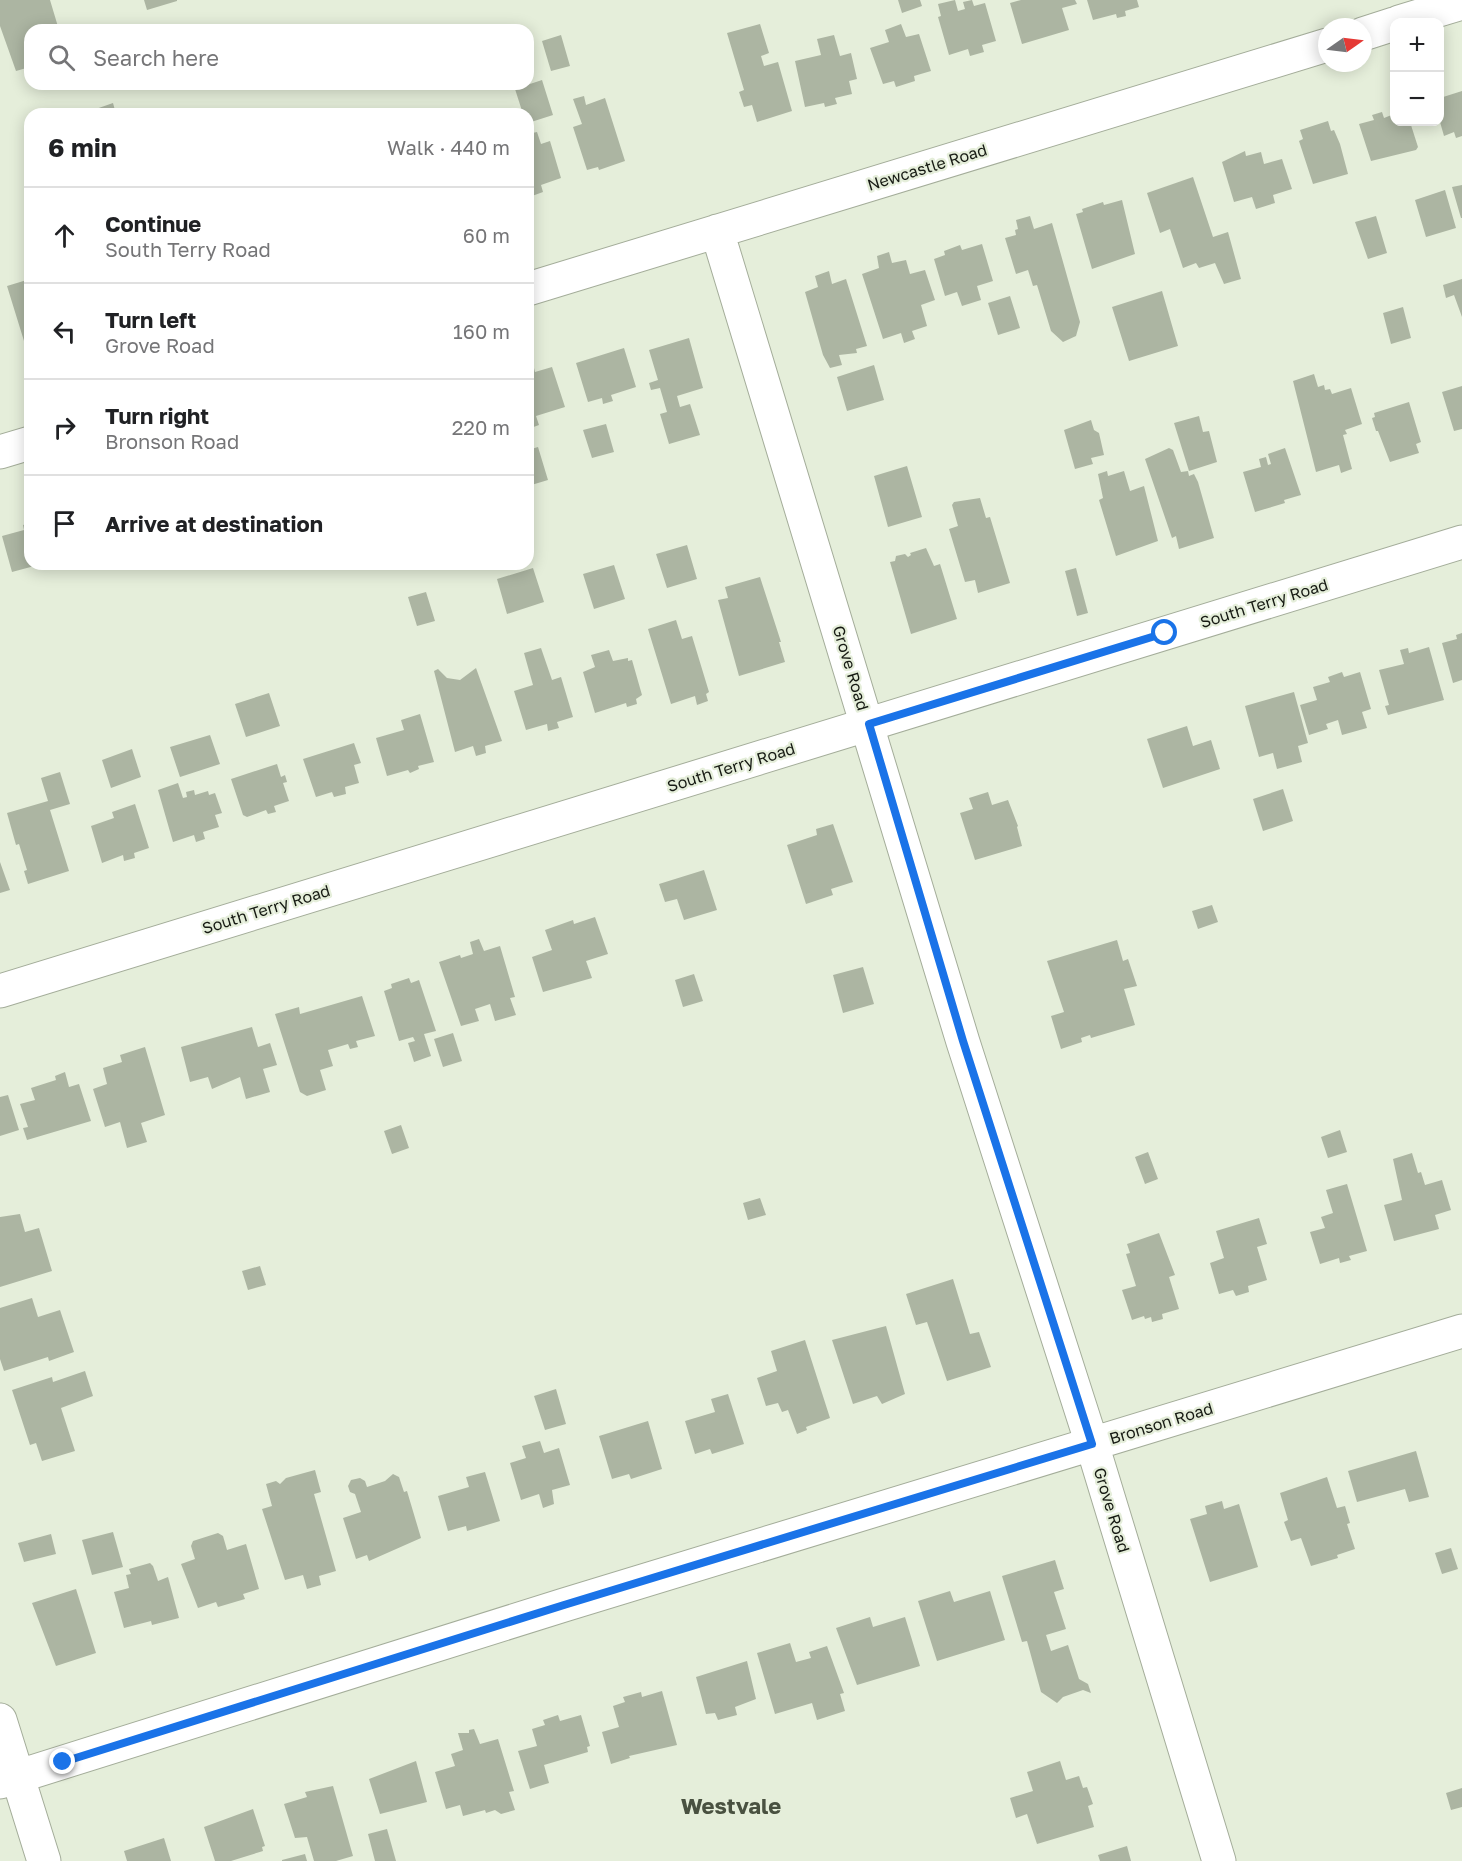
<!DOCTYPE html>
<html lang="en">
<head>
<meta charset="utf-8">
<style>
  :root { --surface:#fff; --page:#f2f2f2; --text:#202124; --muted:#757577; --line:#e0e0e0 }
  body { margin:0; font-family:"Golos Text",sans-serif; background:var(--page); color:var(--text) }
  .controls { position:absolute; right:18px; top:18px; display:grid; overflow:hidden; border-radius:12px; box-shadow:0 3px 15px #0003 }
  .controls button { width:54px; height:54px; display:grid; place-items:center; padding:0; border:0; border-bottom:2px solid var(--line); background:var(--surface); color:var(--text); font:30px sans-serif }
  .compass { position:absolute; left:1318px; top:18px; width:54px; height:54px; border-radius:50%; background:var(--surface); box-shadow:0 3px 15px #0003; rotate:76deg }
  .stop { position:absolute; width:18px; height:18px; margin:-14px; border:4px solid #1a73e8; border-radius:50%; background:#fff }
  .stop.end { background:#1a73e8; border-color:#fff; box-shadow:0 2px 6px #0008 }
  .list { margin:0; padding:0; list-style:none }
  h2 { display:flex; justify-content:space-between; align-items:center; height:78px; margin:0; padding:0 24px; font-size:26px }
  h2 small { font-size:20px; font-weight:400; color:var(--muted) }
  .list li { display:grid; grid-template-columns:39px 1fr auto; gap:18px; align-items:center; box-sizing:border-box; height:96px; padding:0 24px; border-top:2px solid var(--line) }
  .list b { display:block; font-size:22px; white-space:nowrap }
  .list p { margin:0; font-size:20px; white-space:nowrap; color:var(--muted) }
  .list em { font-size:20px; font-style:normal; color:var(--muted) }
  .icon { flex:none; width:33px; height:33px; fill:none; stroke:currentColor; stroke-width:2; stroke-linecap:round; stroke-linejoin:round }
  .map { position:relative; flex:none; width:1462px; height:1861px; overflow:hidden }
  .search { position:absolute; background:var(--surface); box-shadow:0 3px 15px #0003; left:24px; top:24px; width:510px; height:66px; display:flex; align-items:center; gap:15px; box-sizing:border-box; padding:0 21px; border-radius:18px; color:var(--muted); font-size:22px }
  .panel { position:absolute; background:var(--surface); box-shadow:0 3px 15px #0003; left:24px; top:108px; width:510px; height:462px; border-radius:18px }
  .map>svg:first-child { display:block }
</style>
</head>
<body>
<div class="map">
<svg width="1462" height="1861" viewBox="0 0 1462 1861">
  <rect width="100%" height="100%" fill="#e5eeda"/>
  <!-- building -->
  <path fill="#acb5a2" d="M 0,0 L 50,0 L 59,30 L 30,30 L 30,67 L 16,71 L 0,26 Z
    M 144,0 L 177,0 L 177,1 L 147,10 Z
    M 898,0 L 920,0 L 922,6 L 902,13 Z
    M 955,0 L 958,11 L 965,9 L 963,2 L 972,0 L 974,6 L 985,3 L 996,41 L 982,45 L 984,52 L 970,56 L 968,49 L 949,55 L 938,17 L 941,16 L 938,4 Z
    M 1021,0 L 1075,0 L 1077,4 L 1062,8 L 1069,30 L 1022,44 L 1010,3 Z
    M 1087,0 L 1137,0 L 1139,7 L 1125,11 L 1126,16 L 1117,18 L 1116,14 L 1093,20 Z
    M 760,24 L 769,53 L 761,56 L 764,66 L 778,62 L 792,111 L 757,122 L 752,105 L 744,107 L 739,92 L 744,90 L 727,33 Z
    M 901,24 L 906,37 L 919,34 L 931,71 L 914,76 L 915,81 L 896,87 L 894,81 L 883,84 L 870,48 L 889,42 L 885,30 Z
    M 561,35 L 570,66 L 551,71 L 542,41 Z
    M 834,35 L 840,56 L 851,53 L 857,79 L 849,81 L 852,94 L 835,98 L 837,104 L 825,107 L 824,103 L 805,107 L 795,61 L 821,55 L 817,39 Z
    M 542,80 L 553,115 L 528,123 L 528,114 L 523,114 L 515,89 Z
    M 1462,91 L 1462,136 L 1456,138 L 1454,132 L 1444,136 L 1440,122 L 1440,98 Z
    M 584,96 L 586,105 L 605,98 L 625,161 L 599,170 L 598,167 L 587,170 L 573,127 L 582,124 L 573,99 Z
    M 113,103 L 116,114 L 94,114 L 93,110 Z
    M 1382,112 L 1384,118 L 1394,114 L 1394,122 L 1410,122 L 1418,147 L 1416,150 L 1371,161 L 1359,124 L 1374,120 L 1372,115 Z
    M 1328,121 L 1331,131 L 1334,130 L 1340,144 L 1348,174 L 1313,184 L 1299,141 L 1303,139 L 1300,130 Z
    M 537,132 L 541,144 L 550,141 L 561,178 L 541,185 L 543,192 L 532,196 L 528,189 L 528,134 Z
    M 1245,151 L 1246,156 L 1261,152 L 1264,164 L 1282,159 L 1292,189 L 1273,195 L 1275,203 L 1256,209 L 1252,197 L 1234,202 L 1222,162 Z
    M 1193,177 L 1213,237 L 1228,232 L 1241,279 L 1224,284 L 1215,263 L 1199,268 L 1196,263 L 1183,268 L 1170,229 L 1160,233 L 1147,193 Z
    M 1462,185 L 1462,218 L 1461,218 L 1452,187 Z
    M 1445,190 L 1456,228 L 1426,237 L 1415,200 Z
    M 1122,200 L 1135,254 L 1092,269 L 1076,214 L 1083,212 L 1082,209 L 1103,202 L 1104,205 Z
    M 1030,216 L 1034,229 L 1052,223 L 1080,322 L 1076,336 L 1063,342 L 1051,331 L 1037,285 L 1033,286 L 1028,270 L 1016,274 L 1005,238 L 1016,235 L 1015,230 L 1018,229 L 1016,220 Z
    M 1376,216 L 1387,253 L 1368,259 L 1355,222 Z
    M 982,244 L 993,281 L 977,286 L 981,300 L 962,306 L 957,292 L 945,296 L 934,259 L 945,255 L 944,251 L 960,245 L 962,250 Z
    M 889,252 L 892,263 L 906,260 L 910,274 L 925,270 L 935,300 L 921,305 L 927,326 L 912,331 L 915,339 L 904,343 L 901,333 L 883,339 L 862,274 L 879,268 L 877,256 Z
    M 829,271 L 832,284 L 846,279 L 867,346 L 856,349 L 857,353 L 839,355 L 842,365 L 830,368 L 823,355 L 805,292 L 818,287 L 815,276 Z
    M 30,279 L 30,339 L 24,341 L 7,286 Z
    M 1462,279 L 1462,317 L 1454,295 L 1446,298 L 1443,285 Z
    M 1162,291 L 1178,346 L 1129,361 L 1112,307 Z
    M 1010,296 L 1020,328 L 998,335 L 988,303 Z
    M 1403,307 L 1411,338 L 1391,344 L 1383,313 Z
    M 689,338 L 703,388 L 677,396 L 680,407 L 690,404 L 700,435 L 669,444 L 660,414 L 667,412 L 660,388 L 651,390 L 649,383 L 658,380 L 649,350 Z
    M 624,348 L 636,387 L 611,395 L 613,401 L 603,404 L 602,398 L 588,402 L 576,363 Z
    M 874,365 L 884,400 L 847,411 L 837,377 Z
    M 552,367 L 565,407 L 536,416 L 539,425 L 528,429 L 528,370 L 534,368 L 535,372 Z
    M 1314,374 L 1318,387 L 1324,385 L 1325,390 L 1330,389 L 1332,394 L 1351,388 L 1362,424 L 1345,430 L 1347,434 L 1343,435 L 1352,469 L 1341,473 L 1339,465 L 1316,472 L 1293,381 Z
    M 1462,386 L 1462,429 L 1454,431 L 1442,392 Z
    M 1409,402 L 1421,442 L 1416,444 L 1419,453 L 1390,462 L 1378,431 L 1376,431 L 1372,418 L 1375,417 L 1374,413 Z
    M 1199,416 L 1203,432 L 1209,431 L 1217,462 L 1189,471 L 1174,423 Z
    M 1091,420 L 1094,430 L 1099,433 L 1104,455 L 1091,458 L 1093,464 L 1075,469 L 1064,430 Z
    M 606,424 L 614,452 L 592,458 L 583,430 Z
    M 538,447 L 548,480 L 528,486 L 528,450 Z
    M 1169,448 L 1173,450 L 1181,472 L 1188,471 L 1189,476 L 1194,474 L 1198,482 L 1214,538 L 1179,549 L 1176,536 L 1172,538 L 1145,459 Z
    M 1285,448 L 1301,495 L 1284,500 L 1285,503 L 1255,512 L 1243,472 L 1261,467 L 1259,459 L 1266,457 L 1268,465 L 1271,464 L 1268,454 Z
    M 907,466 L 922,517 L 888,527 L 874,476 Z
    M 1107,471 L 1108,476 L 1124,471 L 1130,491 L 1144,486 L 1158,541 L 1116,556 L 1099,500 L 1103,498 L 1098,474 Z
    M 980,498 L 986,518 L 990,517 L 1010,583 L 978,593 L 975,580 L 965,582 L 949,529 L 958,526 L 952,505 L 954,502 Z
    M 30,523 L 30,564 L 38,565 L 12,572 L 2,536 L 24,530 L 23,525 Z
    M 687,545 L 697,579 L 667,588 L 656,554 Z
    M 926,548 L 934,566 L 940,564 L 957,619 L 911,634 L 890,562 L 895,561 L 896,556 L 905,554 L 908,557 L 911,555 L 910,553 Z
    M 614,565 L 625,599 L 594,609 L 583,574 Z
    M 533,568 L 544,602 L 507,614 L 497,579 Z
    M 1076,568 L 1088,613 L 1077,616 L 1065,571 Z
    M 760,577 L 781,642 L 779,642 L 785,662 L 739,676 L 718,600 L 728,598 L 725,587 Z
    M 426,592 L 435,621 L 417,626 L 408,597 Z
    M 676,620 L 682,639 L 692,636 L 709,692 L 706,694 L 708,701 L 697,705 L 695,696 L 671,704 L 648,629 Z
    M 1462,633 L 1462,680 L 1453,683 L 1442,643 L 1457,639 L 1456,635 Z
    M 1429,647 L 1444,700 L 1388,715 L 1385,706 L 1389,705 L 1379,670 L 1404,664 L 1400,650 L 1408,648 L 1409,653 Z
    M 541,648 L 552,680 L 561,677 L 573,717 L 557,722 L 559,728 L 548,731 L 547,724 L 526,730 L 514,691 L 533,685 L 524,653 Z
    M 609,650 L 613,661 L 628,658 L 628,661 L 632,660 L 642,695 L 636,699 L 637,704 L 627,707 L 626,703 L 595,713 L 583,672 L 595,667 L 591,655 Z
    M 476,668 L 502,741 L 485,746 L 486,753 L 476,756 L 473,746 L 455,752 L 434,671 L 438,669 L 447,678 L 460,680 Z
    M 1342,672 L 1344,677 L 1360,672 L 1371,709 L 1362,712 L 1367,728 L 1342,735 L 1338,720 L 1326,724 L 1328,729 L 1309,735 L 1300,705 L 1317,700 L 1313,687 L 1330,682 L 1328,677 Z
    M 1294,692 L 1308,743 L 1298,746 L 1302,762 L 1277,769 L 1273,753 L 1259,757 L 1245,706 Z
    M 269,693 L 280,726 L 246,737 L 235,704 Z
    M 420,714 L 434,762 L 418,766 L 419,769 L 410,773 L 408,770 L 387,776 L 376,738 L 404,730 L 401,720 Z
    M 1187,726 L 1193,746 L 1211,740 L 1220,769 L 1163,788 L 1147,739 Z
    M 210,735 L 220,764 L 180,777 L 170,747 Z
    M 354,743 L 361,763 L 354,765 L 359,783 L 345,787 L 346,794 L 334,797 L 332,792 L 316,797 L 303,759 Z
    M 132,749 L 141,777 L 111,788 L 102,760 Z
    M 277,764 L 281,777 L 285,775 L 287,782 L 283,783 L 289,801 L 274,806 L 276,812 L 268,814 L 266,810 L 247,817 L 243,815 L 231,779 Z
    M 60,772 L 70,804 L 50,810 L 69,871 L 28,884 L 24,871 L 27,870 L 19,844 L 16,845 L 7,813 L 48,801 L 41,778 Z
    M 178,783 L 183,798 L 187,797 L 186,792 L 194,790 L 195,795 L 208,791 L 209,795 L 215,793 L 222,813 L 215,815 L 219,827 L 203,832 L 205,839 L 196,842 L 194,835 L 173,842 L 158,790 Z
    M 1283,789 L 1293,821 L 1263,831 L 1253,799 Z
    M 988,792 L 992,805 L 1008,800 L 1018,826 L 1017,827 L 1022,846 L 975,860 L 960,813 L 973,809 L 969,798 Z
    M 135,804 L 149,848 L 134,853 L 135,858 L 124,861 L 123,855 L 102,863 L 91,826 L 114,818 L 112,812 Z
    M 833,824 L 853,882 L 831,889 L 833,895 L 806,904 L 787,845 L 817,835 L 816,829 Z
    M 0,862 L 10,890 L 0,893 Z
    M 704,870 L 717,910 L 684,920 L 677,899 L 665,902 L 659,884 Z
    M 1212,905 L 1218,922 L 1198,929 L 1192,911 Z
    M 595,917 L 608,954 L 586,961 L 592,978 L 543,992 L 532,957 L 552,950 L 545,930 L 573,920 L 574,924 Z
    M 479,939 L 484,951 L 500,946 L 515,997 L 510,998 L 516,1015 L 495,1021 L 490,1004 L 475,1009 L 479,1021 L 461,1026 L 439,962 L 460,955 L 461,958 L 473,954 L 470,942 Z
    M 1117,940 L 1123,961 L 1128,959 L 1137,986 L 1124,989 L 1135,1025 L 1091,1038 L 1090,1035 L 1081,1038 L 1082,1042 L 1061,1049 L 1051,1016 L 1064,1012 L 1047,961 Z
    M 863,967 L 874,1004 L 843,1013 L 833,975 Z
    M 694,974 L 703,1001 L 683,1007 L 675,980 Z
    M 409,978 L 411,983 L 419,980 L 436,1031 L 424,1034 L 431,1056 L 414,1062 L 408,1043 L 415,1041 L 413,1037 L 399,1041 L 384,991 L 392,988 L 391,984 Z
    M 362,996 L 375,1036 L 356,1041 L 358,1047 L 350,1049 L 348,1044 L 328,1050 L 333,1066 L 320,1070 L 326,1090 L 307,1096 L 300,1092 L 275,1014 L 299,1007 L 300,1014 Z
    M 252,1027 L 258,1047 L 270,1043 L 277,1065 L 263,1069 L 270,1092 L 246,1099 L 240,1077 L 212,1089 L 208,1077 L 190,1082 L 181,1047 Z
    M 453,1033 L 462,1061 L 443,1067 L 434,1039 Z
    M 145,1047 L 165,1115 L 141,1123 L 147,1142 L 127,1148 L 120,1122 L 105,1127 L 93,1089 L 107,1084 L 103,1068 L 122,1062 L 120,1055 Z
    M 65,1072 L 69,1087 L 79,1084 L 91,1121 L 27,1140 L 23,1128 L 28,1127 L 20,1104 L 35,1100 L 31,1088 L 56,1080 L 55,1076 Z
    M 8,1095 L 19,1130 L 0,1136 L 0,1097 Z
    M 401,1125 L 409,1148 L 392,1154 L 384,1131 Z
    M 1340,1130 L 1347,1152 L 1328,1158 L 1321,1137 Z
    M 1148,1152 L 1158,1179 L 1145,1184 L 1135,1157 Z
    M 1412,1153 L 1418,1173 L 1421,1172 L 1425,1185 L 1442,1180 L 1451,1210 L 1435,1215 L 1439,1229 L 1394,1241 L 1384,1205 L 1402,1200 L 1393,1159 Z
    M 1347,1184 L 1367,1251 L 1349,1256 L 1351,1260 L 1340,1263 L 1339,1258 L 1320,1264 L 1310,1232 L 1325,1228 L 1321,1217 L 1333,1213 L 1326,1190 Z
    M 760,1198 L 766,1215 L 748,1220 L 743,1203 Z
    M 20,1214 L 25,1232 L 39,1228 L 52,1271 L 0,1287 L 0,1217 Z
    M 1259,1218 L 1267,1244 L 1257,1247 L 1267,1280 L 1248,1286 L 1249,1292 L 1236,1296 L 1233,1290 L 1219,1294 L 1210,1263 L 1224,1258 L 1216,1231 Z
    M 1159,1233 L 1175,1275 L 1169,1277 L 1179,1309 L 1162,1314 L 1163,1319 L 1152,1322 L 1151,1317 L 1145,1319 L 1144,1316 L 1132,1320 L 1122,1290 L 1136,1286 L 1126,1254 L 1130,1253 L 1127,1244 Z
    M 260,1266 L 266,1285 L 248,1290 L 242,1271 Z
    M 953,1279 L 970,1334 L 979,1332 L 991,1367 L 947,1381 L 927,1322 L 916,1325 L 906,1294 Z
    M 32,1298 L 38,1317 L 60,1310 L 74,1352 L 49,1361 L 48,1357 L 4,1371 L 0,1359 L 0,1308 Z
    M 886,1326 L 905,1394 L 882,1404 L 877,1396 L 853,1404 L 832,1340 Z
    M 805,1340 L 830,1418 L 806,1427 L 807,1430 L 797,1434 L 788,1410 L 782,1412 L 778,1403 L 766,1406 L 757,1378 L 777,1371 L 771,1351 Z
    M 85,1371 L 93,1396 L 61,1408 L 75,1451 L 42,1461 L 36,1443 L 30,1445 L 12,1390 L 52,1377 L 53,1382 Z
    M 556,1389 L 566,1424 L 545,1430 L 534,1396 Z
    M 728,1394 L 744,1444 L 712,1454 L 710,1449 L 695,1454 L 685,1421 L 715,1412 L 711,1399 Z
    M 648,1421 L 662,1469 L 631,1479 L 629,1474 L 612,1479 L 599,1436 Z
    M 540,1441 L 544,1453 L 559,1448 L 570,1485 L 552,1490 L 554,1504 L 543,1508 L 539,1494 L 521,1500 L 510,1463 L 526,1458 L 522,1446 Z
    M 1416,1451 L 1429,1497 L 1409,1502 L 1405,1489 L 1357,1502 L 1348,1471 Z
    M 315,1470 L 321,1492 L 314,1494 L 336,1571 L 319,1576 L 321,1585 L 307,1589 L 303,1575 L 285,1580 L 262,1509 L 272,1506 L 266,1484 L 276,1481 L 280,1484 L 286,1478 Z
    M 485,1472 L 500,1521 L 467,1531 L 466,1526 L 448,1531 L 438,1496 L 469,1487 L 466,1477 Z
    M 393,1474 L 399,1477 L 404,1492 L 407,1491 L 421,1538 L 369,1561 L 367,1555 L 356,1559 L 343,1518 L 361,1512 L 355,1494 L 350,1492 L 348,1486 L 351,1480 L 360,1478 L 365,1481 L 367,1487 L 385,1481 Z
    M 1327,1477 L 1337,1508 L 1345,1506 L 1350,1523 L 1347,1524 L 1355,1549 L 1337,1555 L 1338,1558 L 1311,1566 L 1301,1538 L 1291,1541 L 1284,1522 L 1288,1520 L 1280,1493 Z
    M 1222,1501 L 1224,1509 L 1239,1504 L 1258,1567 L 1210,1582 L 1190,1519 L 1207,1514 L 1205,1506 Z
    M 113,1532 L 123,1567 L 92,1575 L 82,1540 Z
    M 218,1533 L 223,1536 L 227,1550 L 246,1544 L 259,1589 L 243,1594 L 245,1599 L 218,1607 L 216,1602 L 198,1608 L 181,1564 L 195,1559 L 191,1546 L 193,1541 Z
    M 51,1534 L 56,1554 L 24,1562 L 18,1543 Z
    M 1451,1548 L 1458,1569 L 1442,1574 L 1435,1553 Z
    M 1055,1560 L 1064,1589 L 1054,1592 L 1066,1629 L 1046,1635 L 1051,1651 L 1068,1645 L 1079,1679 L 1088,1684 L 1091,1693 L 1083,1690 L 1063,1697 L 1057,1703 L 1041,1692 L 1027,1641 L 1022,1642 L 1002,1576 Z
    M 150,1563 L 153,1566 L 158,1581 L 168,1577 L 179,1618 L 152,1625 L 151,1621 L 124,1628 L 114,1592 L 129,1588 L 126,1575 L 131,1574 L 129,1569 Z
    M 76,1589 L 96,1653 L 56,1666 L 32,1603 Z
    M 950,1591 L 954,1602 L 990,1591 L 1005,1640 L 937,1661 L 918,1601 Z
    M 870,1617 L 873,1627 L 905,1617 L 920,1666 L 857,1685 L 836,1628 Z
    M 790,1643 L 796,1662 L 811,1658 L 809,1652 L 827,1646 L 844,1693 L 840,1694 L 845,1711 L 817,1720 L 812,1703 L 775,1714 L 757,1653 Z
    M 747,1661 L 756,1699 L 735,1707 L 737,1715 L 718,1720 L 715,1713 L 706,1714 L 696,1677 Z
    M 662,1691 L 677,1745 L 629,1756 L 630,1758 L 611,1764 L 602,1732 L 619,1727 L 613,1706 L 625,1702 L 623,1697 L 641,1692 L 642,1697 Z
    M 558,1715 L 560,1721 L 581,1715 L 590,1746 L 587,1747 L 588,1752 L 544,1765 L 549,1783 L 530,1789 L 518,1751 L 537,1746 L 532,1729 L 545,1725 L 543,1720 Z
    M 474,1729 L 480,1744 L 498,1739 L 514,1791 L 509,1792 L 515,1810 L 501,1814 L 495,1810 L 486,1813 L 485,1810 L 463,1816 L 460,1805 L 446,1809 L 435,1772 L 455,1766 L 451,1754 L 463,1750 L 458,1733 L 469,1733 L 469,1730 Z
    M 416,1761 L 427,1802 L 380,1814 L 369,1779 Z
    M 1060,1761 L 1066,1780 L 1079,1776 L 1083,1788 L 1087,1787 L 1093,1804 L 1088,1806 L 1094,1827 L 1037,1844 L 1027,1814 L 1016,1818 L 1010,1798 L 1033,1791 L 1027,1772 Z
    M 333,1786 L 353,1856 L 336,1861 L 314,1861 L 307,1837 L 295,1838 L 284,1804 L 307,1797 L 305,1792 Z
    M 1462,1788 L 1462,1807 L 1451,1810 L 1446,1793 Z
    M 253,1809 L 265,1846 L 262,1847 L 263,1851 L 231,1861 L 215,1861 L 204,1827 Z
    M 387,1829 L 396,1861 L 375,1861 L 368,1834 Z
    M 164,1838 L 171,1861 L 127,1861 L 124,1851 Z
    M 1127,1846 L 1131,1861 L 1100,1861 L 1098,1855 Z
    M 305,1854 L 307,1861 L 282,1861 L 282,1860 Z"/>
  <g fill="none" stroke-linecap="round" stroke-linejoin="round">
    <defs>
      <path id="minor" d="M 1399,22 L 1462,3
        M 1363,34 L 1394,24
        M 717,231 L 963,1042 L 1092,1444 L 1219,1861
        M 528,289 L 1327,45
        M 0,452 L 30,443
        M 0,991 L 1462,542
        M 0,1720 L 44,1861
        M 0,1782 L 564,1605 L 1462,1331"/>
    </defs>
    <!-- minor casing -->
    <use href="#minor" stroke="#a4ad9a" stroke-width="35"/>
    <!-- minor -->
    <use href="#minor" stroke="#fff" stroke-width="33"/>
  </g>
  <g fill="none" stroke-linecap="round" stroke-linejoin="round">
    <!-- route -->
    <path stroke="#1a73e8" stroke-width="8" d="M 63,1762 L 564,1605 L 1092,1444 L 963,1041 L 869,724 L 1165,633"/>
  </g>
  <g text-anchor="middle" stroke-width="4.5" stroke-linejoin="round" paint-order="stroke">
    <!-- street labels -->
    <g font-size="16" fill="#161a13" stroke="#e5eeda">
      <text transform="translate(927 167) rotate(-17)" y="6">Newcastle Road</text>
      <text transform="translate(1264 603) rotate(-17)" y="6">South Terry Road</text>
      <text transform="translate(851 668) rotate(73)" y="6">Grove Road</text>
      <text transform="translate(731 767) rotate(-17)" y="6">South Terry Road</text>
      <text transform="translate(266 909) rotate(-17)" y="6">South Terry Road</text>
      <text transform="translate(1161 1423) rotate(-17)" y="6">Bronson Road</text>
      <text transform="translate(1112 1510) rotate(73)" y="6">Grove Road</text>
    </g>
    <!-- district labels -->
    <g font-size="22" font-weight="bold" fill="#495140" stroke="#e5eeda">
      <text x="731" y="1814">Westvale</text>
    </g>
  </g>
</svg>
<div class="controls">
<button>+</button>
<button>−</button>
</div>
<svg class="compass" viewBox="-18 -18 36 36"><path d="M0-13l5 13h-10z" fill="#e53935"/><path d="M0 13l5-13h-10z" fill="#757577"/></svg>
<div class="stop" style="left:1165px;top:633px"></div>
<div class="stop end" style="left:63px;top:1762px"></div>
<div class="search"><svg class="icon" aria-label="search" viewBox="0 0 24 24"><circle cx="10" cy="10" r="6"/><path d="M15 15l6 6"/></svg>Search here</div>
<section class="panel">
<h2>6 min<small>Walk · 440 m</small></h2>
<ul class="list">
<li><svg class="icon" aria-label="ahead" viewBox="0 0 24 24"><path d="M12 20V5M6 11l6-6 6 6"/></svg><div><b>Continue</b><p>South Terry Road</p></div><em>60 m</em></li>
<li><svg class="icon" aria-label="left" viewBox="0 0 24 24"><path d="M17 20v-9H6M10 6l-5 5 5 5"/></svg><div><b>Turn left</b><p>Grove Road</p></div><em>160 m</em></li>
<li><svg class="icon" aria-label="right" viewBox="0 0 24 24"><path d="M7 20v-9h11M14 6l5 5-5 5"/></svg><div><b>Turn right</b><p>Bronson Road</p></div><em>220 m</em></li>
<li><svg class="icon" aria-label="arrive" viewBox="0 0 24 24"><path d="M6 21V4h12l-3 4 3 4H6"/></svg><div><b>Arrive at destination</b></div></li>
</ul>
</section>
</div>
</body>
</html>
